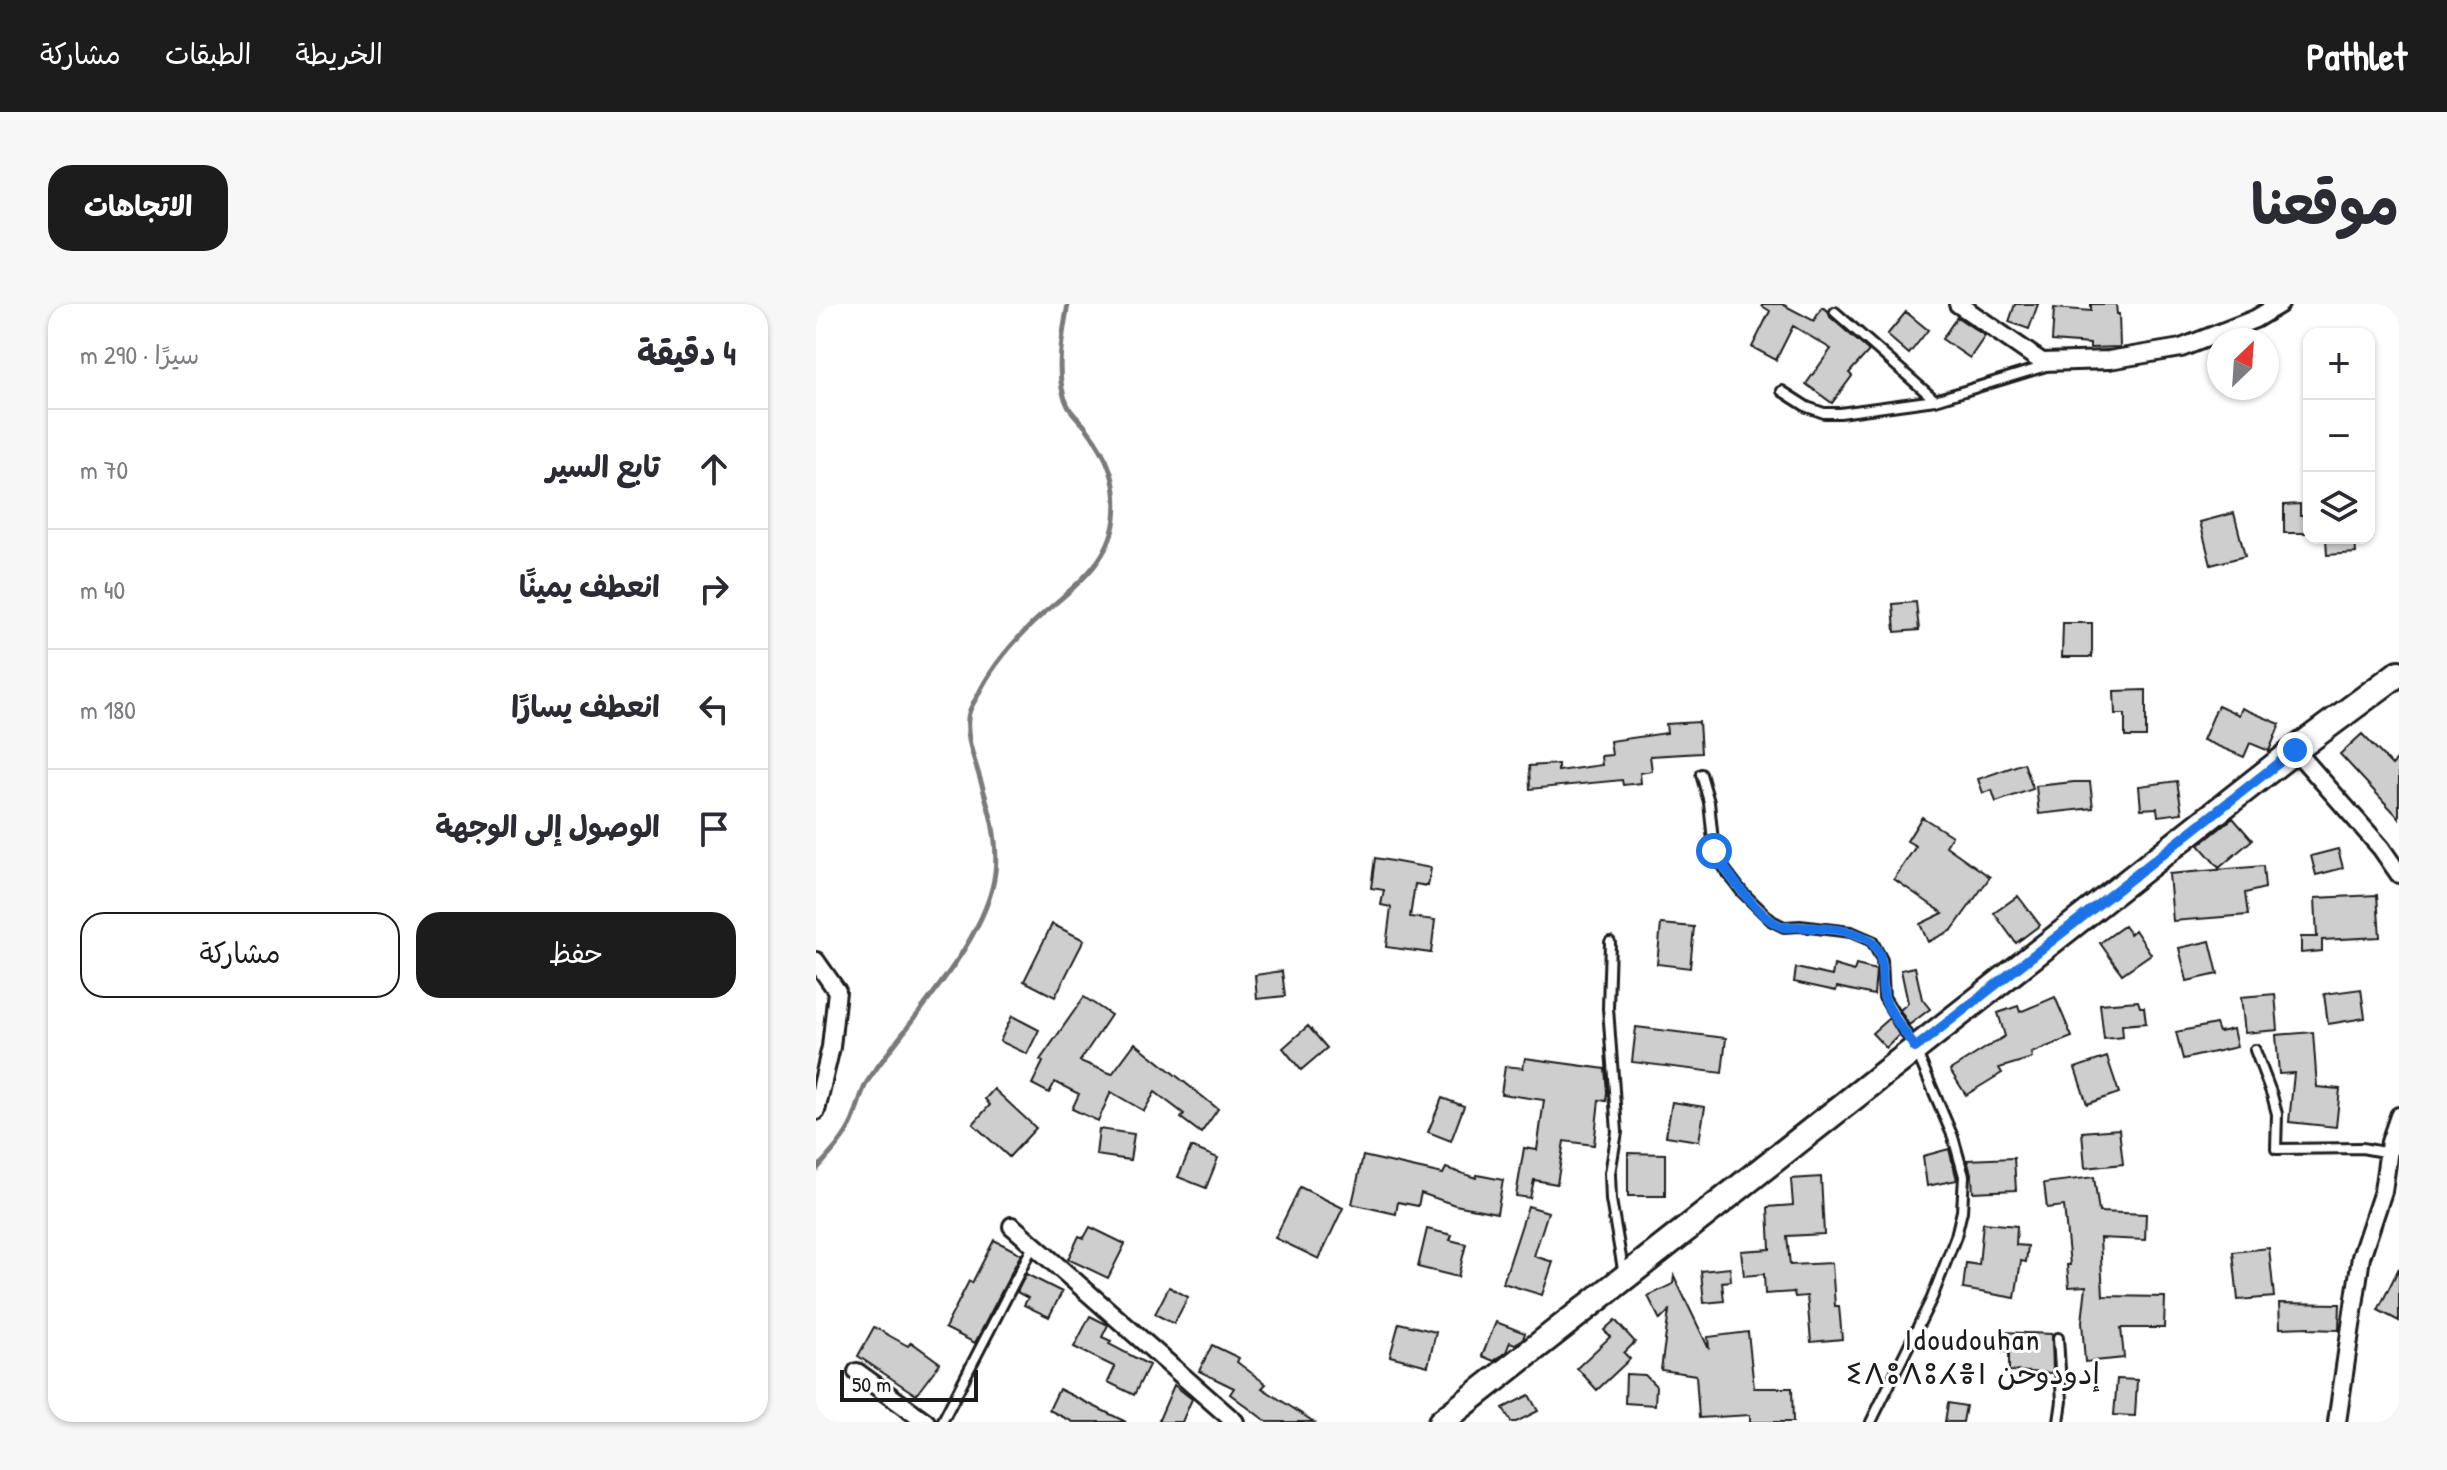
<!DOCTYPE html>
<html lang="ar">
<head>
<meta charset="utf-8">
<style>
  :root { --surface:#fff; --page:#f7f7f7; --text:#2b2b33; --muted:#7c7c81; --line:#e1e1e2; --accent:#1c1c1c }
  body { margin:0; font-family:"Patrick Hand","Playpen Sans Arabic","Noto Sans Tifinagh",sans-serif; background:var(--page); color:var(--text); direction:rtl }
  .controls { position:absolute; right:24px; top:24px; display:grid; overflow:hidden; border-radius:16px; box-shadow:0 2px 6px #0004 }
  .controls button { width:72px; height:72px; display:grid; place-items:center; padding:0; border:0; border-bottom:2px solid var(--line); background:var(--surface); color:var(--text); font:40px sans-serif }
  .compass { position:absolute; left:1391px; top:24px; width:72px; height:72px; border-radius:50%; background:var(--surface); box-shadow:0 2px 6px #0004; rotate:25deg }
  .scale { position:absolute; left:24px; bottom:20px; width:138px; box-sizing:border-box; padding-left:8px; border:4px solid #1c1c1c; border-top:0; font-size:22px; line-height:28px; white-space:nowrap; color:#1c1c1c; -webkit-text-stroke:6px #fff; paint-order:stroke }
  .stop { position:absolute; width:24px; height:24px; margin:-18px; border:6px solid #1a73e8; border-radius:50%; background:#fff }
  .stop.end { background:#1a73e8; border-color:#fff; box-shadow:0 2px 8px #0008 }
  .list { margin:0; padding:0; list-style:none }
  h2 { display:flex; justify-content:space-between; align-items:center; height:104px; margin:0; padding:0 32px; font-size:34px }
  h2 small { font-size:26px; font-weight:400; color:var(--muted) }
  .list li { display:grid; grid-template-columns:52px 1fr auto; gap:24px; align-items:center; box-sizing:border-box; height:120px; padding:0 32px; border-top:2px solid var(--line) }
  .list b { display:block; font-size:30px; white-space:nowrap }
  .list em { font-size:26px; font-style:normal; color:var(--muted) }
  .actions { display:flex; gap:16px; padding:24px 32px }
  .actions a { flex:1; padding:18px 0; border:2px solid var(--accent); border-radius:24px; text-align:center; font-size:28px; color:var(--accent) }
  .actions .main { background:var(--accent); color:#fff }
  .icon { flex:none; width:44px; height:44px; fill:none; stroke:currentColor; stroke-width:2; stroke-linecap:round; stroke-linejoin:round }
  .map { position:relative; flex:none; width:1583px; height:1118px; overflow:hidden; direction:ltr; border-radius:24px }
  header { display:flex; align-items:center; gap:48px; box-sizing:border-box; height:112px; padding:0 40px; background:var(--accent); color:#fff }
  header strong { font-size:38px }
  nav { display:flex; gap:44px; margin-inline-start:auto; font-size:28px }
  .intro { display:flex; align-items:center; justify-content:space-between; box-sizing:border-box; height:192px; padding:0 48px }
  h1 { margin:0; font-size:56px }
  .button { padding:20px 36px; border-radius:24px; background:var(--accent); color:#fff; font-size:28px; font-weight:700 }
  main { display:flex; gap:48px; padding:0 48px }
  aside { flex:1; background:var(--surface); border-radius:24px; box-shadow:0 2px 6px #0004 }
  .map>svg:first-child { display:block }
</style>
</head>
<body>
<header>
<strong>Pathlet</strong>
<nav><a>الخريطة</a><a>الطبقات</a><a>مشاركة</a></nav>
</header>
<div class="intro"><h1>موقعنا</h1><a class="button">الاتجاهات</a></div>
<main>
<div class="map">
<svg width="1583" height="1118" viewBox="0 0 1583 1118">
  <rect width="100%" height="100%" fill="#fff"/>
  <filter id="ink" filterUnits="userSpaceOnUse"><feTurbulence type="fractalNoise" baseFrequency=".0125" numOctaves="2"/><feDisplacementMap in="SourceGraphic" scale="16" xChannelSelector="R" yChannelSelector="G"/><feConvolveMatrix kernelMatrix="1 2 1 2 8 2 1 2 1" color-interpolation-filters="sRGB"/></filter>
  <g filter="url(#ink)">
    <g fill="none" stroke-linecap="round" stroke-linejoin="round">
      <!-- stream -->
      <path stroke="#7a7a7a" stroke-width="5" d="M 0,866 C 13,851 28,836 36,818 C 42,805 44,790 51,778 C 89,720 172,637 179,568 C 183,533 172,501 162,468 C 157,451 150,433 152,415 C 152,407 157,399 161,393 C 173,367 191,345 211,325 C 244,291 293,266 299,214 C 303,180 292,152 271,125 C 265,117 256,110 252,102 C 237,74 247,29 252,0"/>
    </g>
    <!-- building -->
    <path fill="#cecece" stroke="#1c1c1c" stroke-width="2" d="M 946,0 L 966,0 L 998,17 L 1006,3 L 1012,7 L 1014,13 L 1053,47 L 1033,69 L 1036,72 L 1016,99 L 990,80 L 1015,45 L 977,22 L 960,56 L 936,43 L 954,7 L 946,2 Z
      M 1199,0 L 1222,0 L 1213,25 L 1193,18 Z
      M 1275,0 L 1300,0 L 1301,10 L 1303,10 L 1304,43 L 1274,44 L 1274,40 L 1236,37 L 1238,4 L 1275,7 Z
      M 1090,8 L 1112,26 L 1093,50 L 1071,31 Z
      M 1141,13 L 1169,32 L 1154,54 L 1126,35 Z
      M 1484,200 L 1484,211 L 1493,211 L 1493,229 L 1468,229 L 1468,201 Z
      M 1418,209 L 1429,252 L 1395,261 L 1384,218 Z
      M 1510,234 L 1539,234 L 1540,249 L 1511,251 Z
      M 1100,298 L 1103,326 L 1079,328 L 1077,300 Z
      M 1247,319 L 1276,319 L 1276,353 L 1246,353 Z
      M 1330,386 L 1330,433 L 1309,433 L 1309,410 L 1299,410 L 1298,387 Z
      M 1402,401 L 1423,411 L 1426,404 L 1464,420 L 1453,447 L 1434,439 L 1428,453 L 1387,436 Z
      M 883,418 L 885,449 L 834,452 L 836,467 L 824,469 L 825,479 L 807,481 L 806,476 L 714,485 L 713,462 L 742,460 L 742,467 L 786,461 L 785,452 L 796,451 L 794,437 L 851,429 L 850,420 Z
      M 1546,430 L 1576,461 L 1583,454 L 1583,514 L 1524,450 Z
      M 1208,459 L 1217,485 L 1180,498 L 1176,486 L 1167,489 L 1162,475 Z
      M 1361,477 L 1366,509 L 1342,512 L 1341,504 L 1325,505 L 1323,482 Z
      M 1258,478 L 1274,478 L 1277,504 L 1223,510 L 1220,482 Z
      M 1106,513 L 1136,532 L 1130,542 L 1174,573 L 1136,626 L 1112,638 L 1104,620 L 1127,609 L 1078,575 L 1100,542 L 1091,537 Z
      M 1417,514 L 1436,536 L 1403,564 L 1383,541 Z
      M 1522,545 L 1527,564 L 1500,571 L 1495,552 Z
      M 559,554 L 615,564 L 612,582 L 599,580 L 594,613 L 619,616 L 615,649 L 570,643 L 575,603 L 565,601 L 568,586 L 555,584 Z
      M 1447,562 L 1449,584 L 1429,589 L 1432,611 L 1357,617 L 1353,570 Z
      M 1561,591 L 1564,633 L 1506,636 L 1506,647 L 1485,649 L 1485,633 L 1501,633 L 1499,594 Z
      M 1202,592 L 1224,621 L 1200,639 L 1178,609 Z
      M 236,620 L 268,636 L 239,693 L 208,677 Z
      M 845,620 L 878,623 L 874,664 L 841,660 Z
      M 1308,622 L 1314,630 L 1319,626 L 1335,650 L 1306,670 L 1284,639 Z
      M 1394,637 L 1402,670 L 1371,677 L 1363,644 Z
      M 1018,661 L 1038,667 L 1040,661 L 1060,666 L 1058,691 L 1021,683 L 1020,687 L 978,678 L 980,664 L 1016,672 Z
      M 1099,663 L 1106,695 L 1114,705 L 1093,721 L 1084,706 L 1092,699 L 1085,666 Z
      M 466,667 L 469,692 L 441,695 L 439,671 Z
      M 1545,685 L 1549,714 L 1512,720 L 1508,690 Z
      M 1459,690 L 1462,726 L 1429,729 L 1425,693 Z
      M 268,693 L 295,711 L 264,757 L 296,770 L 319,739 L 402,805 L 385,829 L 365,814 L 368,810 L 339,788 L 328,807 L 295,788 L 282,817 L 256,805 L 263,790 L 239,778 L 233,789 L 216,780 L 227,758 L 224,756 Z
      M 1239,693 L 1256,733 L 1215,749 L 1216,754 L 1183,764 L 1186,769 L 1150,791 L 1134,766 L 1189,732 L 1182,709 L 1202,702 L 1204,708 Z
      M 1322,697 L 1324,703 L 1328,703 L 1330,719 L 1306,721 L 1307,733 L 1288,735 L 1284,700 Z
      M 196,712 L 223,726 L 211,750 L 184,737 Z
      M 1073,714 L 1083,731 L 1070,744 L 1056,729 Z
      M 1400,720 L 1403,728 L 1417,725 L 1421,743 L 1367,755 L 1360,728 Z
      M 492,722 L 511,744 L 485,766 L 467,744 Z
      M 820,723 L 910,734 L 906,769 L 816,758 Z
      M 1497,728 L 1501,783 L 1524,785 L 1520,823 L 1473,818 L 1478,769 L 1463,770 L 1460,731 Z
      M 1291,753 L 1303,789 L 1271,800 L 1259,764 Z
      M 709,754 L 789,765 L 791,788 L 790,797 L 783,796 L 778,841 L 748,837 L 741,880 L 718,876 L 714,894 L 700,892 L 708,844 L 721,846 L 728,796 L 685,790 L 689,762 L 707,764 Z
      M 178,785 L 220,824 L 193,853 L 157,820 L 174,801 L 169,795 Z
      M 626,794 L 648,802 L 635,837 L 612,828 Z
      M 856,798 L 889,803 L 883,837 L 850,832 Z
      M 283,825 L 318,830 L 314,856 L 280,851 Z
      M 1303,825 L 1307,860 L 1269,864 L 1266,828 Z
      M 375,843 L 402,854 L 390,884 L 362,873 Z
      M 1133,845 L 1141,876 L 1111,882 L 1107,852 Z
      M 812,849 L 849,850 L 849,892 L 812,892 Z
      M 547,852 L 627,870 L 630,864 L 660,874 L 661,871 L 687,876 L 681,909 L 639,901 L 605,889 L 602,902 L 582,898 L 580,910 L 536,900 Z
      M 1198,854 L 1200,886 L 1157,888 L 1156,873 L 1151,856 Z
      M 1005,873 L 1008,930 L 971,932 L 974,961 L 1016,959 L 1019,1002 L 1023,1002 L 1026,1035 L 995,1038 L 991,992 L 979,993 L 978,988 L 949,990 L 948,970 L 928,972 L 925,947 L 954,945 L 952,903 L 977,901 L 975,875 Z
      M 1278,873 L 1283,908 L 1330,910 L 1329,936 L 1284,934 L 1287,992 L 1349,993 L 1348,1024 L 1305,1024 L 1308,1054 L 1269,1058 L 1266,1018 L 1270,982 L 1253,983 L 1251,961 L 1254,961 L 1248,902 L 1231,904 L 1228,879 Z
      M 484,883 L 527,904 L 503,955 L 459,934 Z
      M 712,902 L 732,908 L 718,952 L 737,958 L 726,991 L 687,979 Z
      M 1167,919 L 1201,922 L 1200,941 L 1212,942 L 1210,958 L 1205,957 L 1199,994 L 1147,985 L 1150,959 L 1163,961 Z
      M 274,923 L 309,940 L 292,974 L 252,955 L 263,932 L 268,934 Z
      M 611,925 L 636,931 L 634,936 L 650,940 L 642,973 L 602,963 Z
      M 178,936 L 205,950 L 159,1039 L 129,1024 L 153,977 L 156,979 Z
      M 1453,944 L 1458,993 L 1422,996 L 1417,948 Z
      M 914,964 L 915,977 L 906,978 L 908,997 L 888,999 L 885,967 Z
      M 1583,964 L 1583,1017 L 1562,1006 Z
      M 210,970 L 246,988 L 233,1013 L 208,1001 L 212,994 L 201,988 Z
      M 858,972 L 893,1045 L 892,1033 L 932,1028 L 938,1084 L 976,1084 L 977,1118 L 934,1118 L 934,1111 L 883,1114 L 880,1071 L 845,1066 L 853,1007 L 844,1016 L 832,992 L 857,980 Z
      M 353,983 L 372,993 L 358,1020 L 339,1010 Z
      M 1463,999 L 1524,1000 L 1523,1026 L 1493,1025 L 1493,1023 L 1464,1024 Z
      M 274,1012 L 292,1021 L 286,1033 L 295,1037 L 293,1040 L 333,1061 L 318,1091 L 292,1078 L 299,1063 L 258,1043 Z
      M 799,1016 L 819,1038 L 808,1049 L 814,1055 L 781,1086 L 761,1064 L 794,1033 L 788,1026 Z
      M 680,1018 L 709,1029 L 707,1035 L 699,1040 L 694,1038 L 690,1048 L 678,1057 L 666,1052 Z
      M 583,1019 L 620,1028 L 612,1062 L 574,1052 Z
      M 58,1023 L 92,1042 L 95,1038 L 124,1059 L 100,1091 L 42,1052 Z
      M 1187,1028 L 1236,1030 L 1237,1069 L 1193,1067 L 1193,1048 L 1187,1048 Z
      M 396,1041 L 423,1054 L 421,1058 L 450,1080 L 446,1084 L 498,1118 L 451,1118 L 414,1090 L 418,1084 L 383,1067 Z
      M 810,1070 L 829,1071 L 840,1082 L 839,1101 L 809,1099 Z
      M 1301,1075 L 1321,1076 L 1319,1112 L 1298,1111 Z
      M 358,1081 L 376,1095 L 366,1118 L 342,1118 Z
      M 243,1085 L 310,1118 L 257,1118 L 233,1106 Z
      M 713,1091 L 722,1107 L 700,1118 L 695,1118 L 687,1104 Z
      M 1132,1099 L 1150,1102 L 1147,1118 L 1129,1118 Z"/>
    <g fill="none" stroke-linecap="round" stroke-linejoin="round">
      <defs>
        <path id="lane" d="M 1019,8 L 1119,96
          M 966,87 L 991,103 L 1008,109 L 1024,109 L 1119,96 L 1230,62
          M 885,470 L 893,498 L 898,547 L 910,567 L 926,588 L 956,617 L 968,623 L 984,622 L 1035,628 L 1056,637 L 1066,656 L 1068,693 L 1099,744 L 1137,833 L 1148,872 L 1146,907 L 1140,932 L 1116,994 L 1055,1118
          M 794,638 L 792,704 L 801,828 L 794,869 L 795,896 L 808,971
          M 1439,746 L 1456,791 L 1461,810 L 1460,845 L 1546,844 L 1573,849
          M 1242,1034 L 1246,1097 L 1243,1118
          M 126,1118 L 217,942"/>
        <path id="street" d="M 1142,0 L 1226,58 L 1293,56 L 1365,44 L 1439,15 L 1464,0
          M 1479,446 L 1565,544 L 1583,570
          M 0,657 L 21,687 L 15,743 L 0,807
          M 196,922 L 419,1118
          M 41,1068 L 110,1118
          M 1521,1118 L 1545,953 L 1567,887 L 1574,838 L 1583,812"/>
        <path id="secondary" d="M 625,1118 L 1479,446 L 1583,369"/>
      </defs>
      <!-- lane casing -->
      <use href="#lane" stroke="#1c1c1c" stroke-width="14"/>
      <!-- street casing -->
      <use href="#street" stroke="#1c1c1c" stroke-width="22"/>
      <!-- secondary casing -->
      <use href="#secondary" stroke="#1c1c1c" stroke-width="30"/>
      <!-- lane -->
      <use href="#lane" stroke="#fff" stroke-width="8"/>
      <!-- street -->
      <use href="#street" stroke="#fff" stroke-width="16"/>
      <!-- secondary -->
      <use href="#secondary" stroke="#fff" stroke-width="24"/>
    </g>
  </g>
  <g fill="none" stroke-linecap="round" stroke-linejoin="round" filter="url(#ink)">
    <!-- route -->
    <path stroke="#1a73e8" stroke-width="10" d="M 898,547 C 909,566 945,618 968,623 C 973,624 980,622 986,623 C 1004,624 1044,625 1056,639 C 1071,655 1064,673 1068,692 C 1071,707 1091,730 1099,744 L 1479,446"/>
  </g>
  <g text-anchor="middle" stroke-width="6" stroke-linejoin="round" paint-order="stroke">
    <!-- quarter labels -->
    <g font-size="30" letter-spacing="2" fill="#1c1c1c" stroke="#fff">
      <text x="1157" y="1046">Idoudouhan<tspan x="1157" dy="34">ⵉⴷⵓⴷⵓⵃⴻⵏ إدودوحن</tspan></text>
    </g>
  </g>
</svg>
<div class="controls">
<button>+</button>
<button>−</button>
<button><svg class="icon" aria-label="layers" viewBox="0 0 24 24"><path d="M12 4l9 5-9 5-9-5zM3 14l9 5 9-5"/></svg></button>
</div>
<svg class="compass" viewBox="-18 -18 36 36"><path d="M0-13l5 13h-10z" fill="#e53935"/><path d="M0 13l5-13h-10z" fill="#7c7c81"/></svg>
<div class="scale">50 m</div>
<div class="stop" style="left:898px;top:547px"></div>
<div class="stop end" style="left:1479px;top:446px"></div>
</div>
<aside>
<h2>4 دقيقة<small>سيرًا · 290 m</small></h2>
<ul class="list">
<li><svg class="icon" aria-label="ahead" viewBox="0 0 24 24"><path d="M12 20V5M6 11l6-6 6 6"/></svg><div><b>تابع السير</b></div><em>70 m</em></li>
<li><svg class="icon" aria-label="right" viewBox="0 0 24 24"><path d="M7 20v-9h11M14 6l5 5-5 5"/></svg><div><b>انعطف يمينًا</b></div><em>40 m</em></li>
<li><svg class="icon" aria-label="left" viewBox="0 0 24 24"><path d="M17 20v-9H6M10 6l-5 5 5 5"/></svg><div><b>انعطف يسارًا</b></div><em>180 m</em></li>
<li><svg class="icon" aria-label="arrive" viewBox="0 0 24 24"><path d="M6 21V4h12l-3 4 3 4H6"/></svg><div><b>الوصول إلى الوجهة</b></div></li>
</ul>
<div class="actions"><a class="main">حفظ</a><a>مشاركة</a></div>
</aside>
</main>
</body>
</html>
